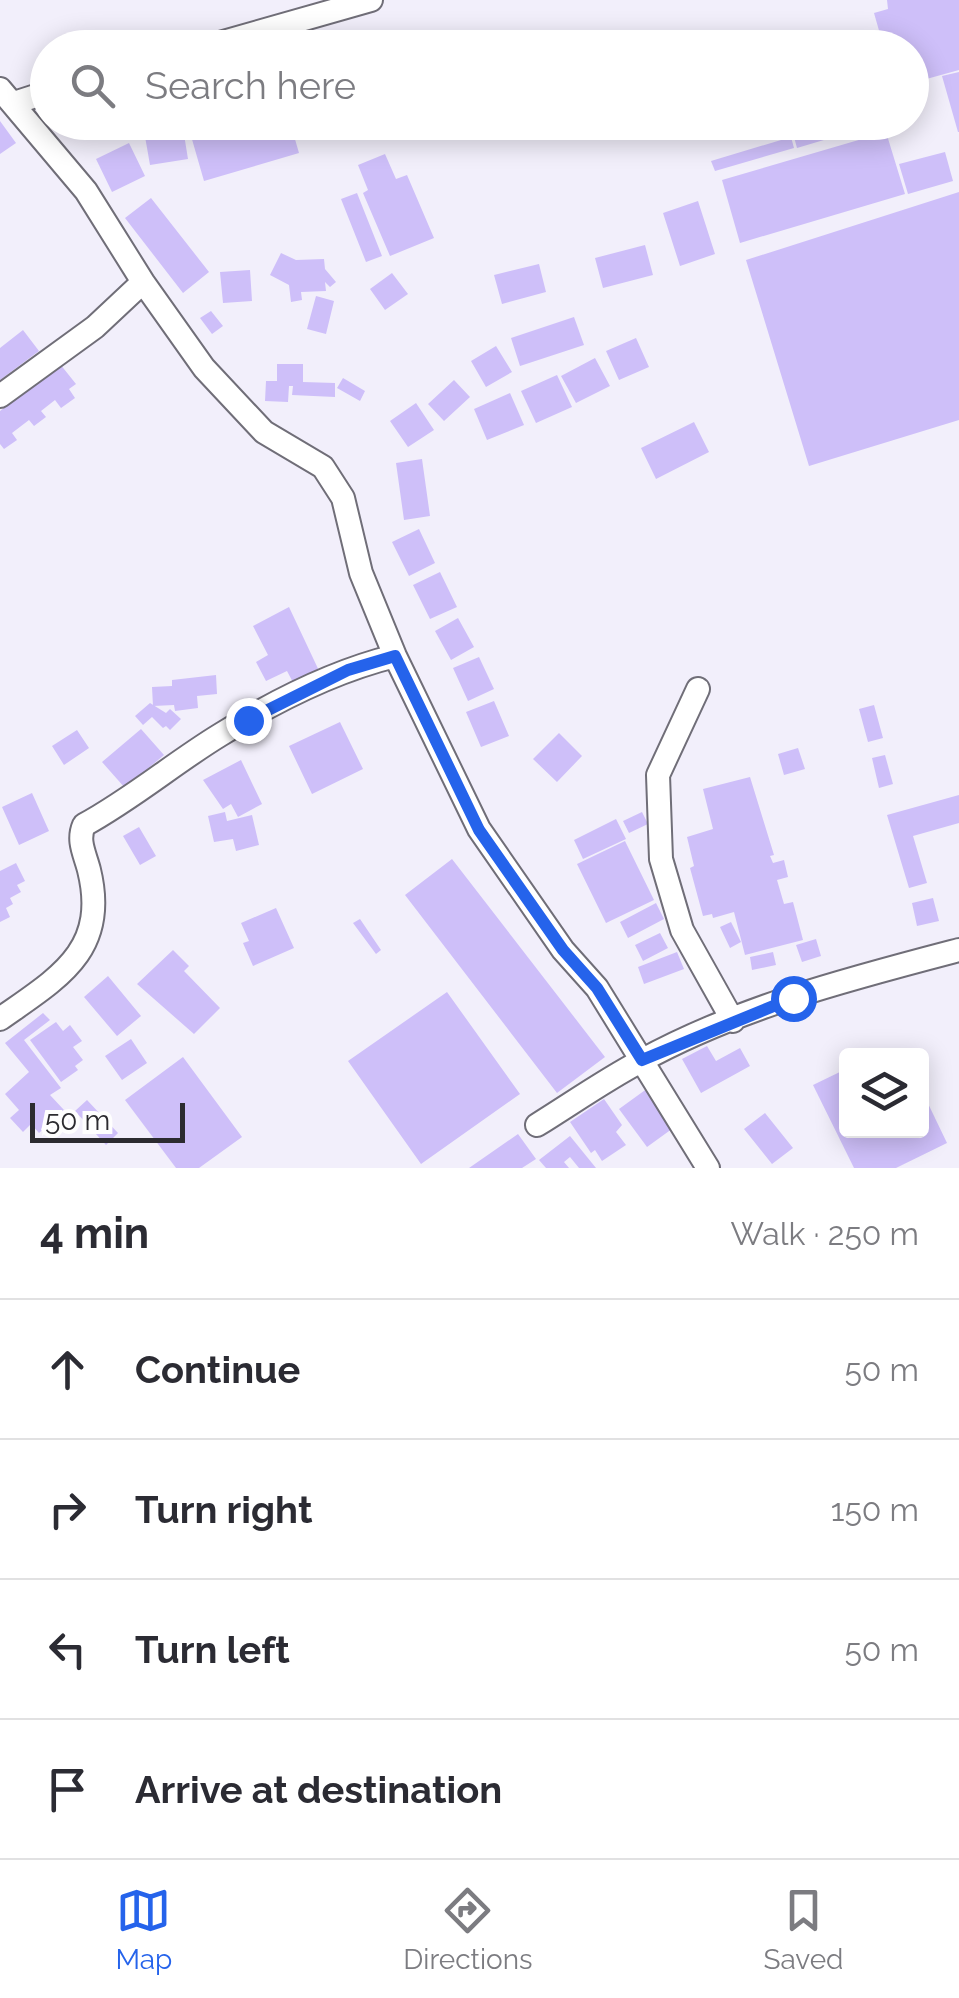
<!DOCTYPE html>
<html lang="en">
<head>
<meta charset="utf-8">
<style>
  :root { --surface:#fff; --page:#f2f2f3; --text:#2b2b33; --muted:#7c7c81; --line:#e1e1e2; --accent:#2563eb }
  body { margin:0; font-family:Raleway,sans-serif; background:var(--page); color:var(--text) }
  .controls { position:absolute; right:30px; bottom:30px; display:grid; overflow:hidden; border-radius:10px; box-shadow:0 5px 25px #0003 }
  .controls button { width:90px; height:90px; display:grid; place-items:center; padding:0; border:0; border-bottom:2px solid var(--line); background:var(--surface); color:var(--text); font:50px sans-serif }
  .scale { position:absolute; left:30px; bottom:25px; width:155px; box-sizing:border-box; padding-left:10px; border:5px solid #2c2b30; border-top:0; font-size:28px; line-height:35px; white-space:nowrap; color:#2c2b30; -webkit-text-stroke:8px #fefefe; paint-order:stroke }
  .stop { position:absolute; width:30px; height:30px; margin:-22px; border:8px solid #2563eb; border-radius:50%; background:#fff }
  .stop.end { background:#2563eb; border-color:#fff; box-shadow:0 2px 10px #0008 }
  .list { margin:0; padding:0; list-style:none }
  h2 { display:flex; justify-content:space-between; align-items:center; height:130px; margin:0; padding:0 40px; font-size:42px }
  h2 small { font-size:32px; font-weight:400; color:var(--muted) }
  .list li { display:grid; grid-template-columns:65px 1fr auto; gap:30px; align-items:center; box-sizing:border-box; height:140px; padding:0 40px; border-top:2px solid var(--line) }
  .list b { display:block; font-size:38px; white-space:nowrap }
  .list em { font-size:32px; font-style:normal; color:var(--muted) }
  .icon { flex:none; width:55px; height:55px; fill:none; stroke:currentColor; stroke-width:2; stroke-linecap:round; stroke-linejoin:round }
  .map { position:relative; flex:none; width:959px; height:1168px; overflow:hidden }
  .search { position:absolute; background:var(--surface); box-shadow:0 5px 25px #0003; left:30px; right:30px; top:30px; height:110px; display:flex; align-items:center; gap:25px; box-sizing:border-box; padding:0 35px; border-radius:55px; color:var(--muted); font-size:38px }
  .sheet { height:690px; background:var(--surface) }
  nav { display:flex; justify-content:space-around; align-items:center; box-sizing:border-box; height:140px; border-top:2px solid var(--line); background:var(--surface); font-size:28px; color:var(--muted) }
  nav a { display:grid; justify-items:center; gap:5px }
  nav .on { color:var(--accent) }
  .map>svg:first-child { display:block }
</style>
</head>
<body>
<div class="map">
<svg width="959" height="1168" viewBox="0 0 959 1168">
  <rect width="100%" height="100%" fill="#f2effb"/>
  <!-- building -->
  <path fill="#cebff9" d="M 887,0 L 959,0 L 959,70 L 912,83 L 912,48 L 884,48 L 874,13 L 888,9 Z
    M 959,72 L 959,132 L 958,132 L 942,76 Z
    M 0,121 L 16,143 L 0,154 Z
    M 157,122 L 182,122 L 188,159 L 150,165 L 143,125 Z
    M 187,122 L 290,122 L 299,153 L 204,181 Z
    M 841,123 L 844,134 L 797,148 L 794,137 Z
    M 886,132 L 905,194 L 740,243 L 722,180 Z
    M 791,137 L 794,148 L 715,171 L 711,161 Z
    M 129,143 L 145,176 L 112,192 L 96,159 Z
    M 945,152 L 953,181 L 908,194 L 899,164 Z
    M 385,154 L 396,179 L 407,175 L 434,238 L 390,256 L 363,193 L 368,190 L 358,165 Z
    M 959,192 L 959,420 L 809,466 L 746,260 Z
    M 357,193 L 382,256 L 366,262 L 341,199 Z
    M 151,198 L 209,272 L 183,293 L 125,218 Z
    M 698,201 L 715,254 L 680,266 L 663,213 Z
    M 645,245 L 653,275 L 603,288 L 595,258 Z
    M 281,253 L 296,260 L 324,259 L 325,269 L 336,282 L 330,287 L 325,282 L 326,291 L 301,292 L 302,300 L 291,302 L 289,285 L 270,275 Z
    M 539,264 L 546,292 L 502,304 L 494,275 Z
    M 250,270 L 252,301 L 223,303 L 220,272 Z
    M 392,273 L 408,294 L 385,310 L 370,289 Z
    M 316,296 L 334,301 L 326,334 L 307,329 Z
    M 211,311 L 223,326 L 212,334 L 200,318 Z
    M 574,317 L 584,345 L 520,366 L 511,338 Z
    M 23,330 L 39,351 L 0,380 L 0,348 Z
    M 636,338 L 649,367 L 619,380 L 606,351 Z
    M 496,346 L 512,372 L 486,387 L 471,361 Z
    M 595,358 L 610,386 L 576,403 L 561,376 Z
    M 60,364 L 76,384 L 69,389 L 75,398 L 61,408 L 55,400 L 41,411 L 46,417 L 34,426 L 29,420 L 12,433 L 17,440 L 4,449 L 0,444 L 0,411 Z
    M 277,364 L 303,364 L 303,382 L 335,383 L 335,397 L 292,395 L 293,386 L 289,386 L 288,402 L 265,401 L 266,381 L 277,381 Z
    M 557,375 L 572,407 L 536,423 L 521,391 Z
    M 343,378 L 365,391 L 360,401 L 337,388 Z
    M 454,380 L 470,397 L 444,421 L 428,404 Z
    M 510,393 L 524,425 L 487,440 L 474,409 Z
    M 416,403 L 434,430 L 408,447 L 390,421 Z
    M 694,422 L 709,452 L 656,479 L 641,448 Z
    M 422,459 L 430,516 L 404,520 L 396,463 Z
    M 419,529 L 435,563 L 409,576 L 392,542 Z
    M 440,572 L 457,607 L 430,619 L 413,585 Z
    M 289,607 L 321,675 L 296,688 L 287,671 L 266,681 L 256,662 L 268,655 L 253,626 Z
    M 458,618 L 474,647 L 451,660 L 435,631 Z
    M 479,657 L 494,689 L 468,701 L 453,668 Z
    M 216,675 L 217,694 L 197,696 L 198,708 L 175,711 L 174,705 L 153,706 L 152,687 L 172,686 L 172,680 Z
    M 494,701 L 509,736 L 481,747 L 466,712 Z
    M 150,703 L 166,713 L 170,709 L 181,719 L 170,730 L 166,726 L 163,728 L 152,717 L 143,725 L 135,716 Z
    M 874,705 L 883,738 L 868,742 L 859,709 Z
    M 340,722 L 363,769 L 312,794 L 289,746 Z
    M 141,729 L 164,755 L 125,788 L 102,762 Z
    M 77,730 L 89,748 L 64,765 L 52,746 Z
    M 559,733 L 582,756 L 557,782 L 533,759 Z
    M 798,748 L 805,769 L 784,775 L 778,754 Z
    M 885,755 L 893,784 L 879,788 L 872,758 Z
    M 241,760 L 262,804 L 238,817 L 231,804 L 223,809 L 203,780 Z
    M 750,777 L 774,855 L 770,856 L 773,863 L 784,860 L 788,877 L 777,880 L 784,904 L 793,902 L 803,940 L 745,955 L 734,912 L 713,918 L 712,914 L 703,916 L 690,868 L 694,866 L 687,837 L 713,829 L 703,789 Z
    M 32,793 L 49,831 L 19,845 L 2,807 Z
    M 959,795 L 959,823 L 913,836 L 927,883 L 909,888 L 887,815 Z
    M 225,812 L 227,821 L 252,815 L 259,845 L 236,851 L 233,839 L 214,842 L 208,816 Z
    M 642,812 L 648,824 L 629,833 L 623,821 Z
    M 616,819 L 626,839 L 583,859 L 574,840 Z
    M 139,827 L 156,856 L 140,865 L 123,836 Z
    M 625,841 L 654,900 L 606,923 L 577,864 Z
    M 452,859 L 605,1057 L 557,1093 L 405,895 Z
    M 16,863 L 25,881 L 17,885 L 21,892 L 10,898 L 13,904 L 6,908 L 10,917 L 0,922 L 0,871 Z
    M 933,898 L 939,921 L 917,926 L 912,903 Z
    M 656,903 L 664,919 L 628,938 L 620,922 Z
    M 276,908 L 294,948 L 253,966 L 243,943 L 249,941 L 241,923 Z
    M 360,919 L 381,950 L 376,954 L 353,923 Z
    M 731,922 L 741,942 L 730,948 L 720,927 Z
    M 660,933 L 668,948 L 643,961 L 635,945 Z
    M 816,939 L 821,956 L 802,962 L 796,945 Z
    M 173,950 L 189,966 L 184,971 L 220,1008 L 194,1034 L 137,984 Z
    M 677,952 L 684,969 L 644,984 L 638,967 Z
    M 773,952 L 776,965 L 752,970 L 750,957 Z
    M 108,976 L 141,1016 L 117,1036 L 84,997 Z
    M 447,992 L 520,1094 L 421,1164 L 348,1061 Z
    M 43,1013 L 50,1020 L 24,1040 L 61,1088 L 50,1095 L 64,1110 L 39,1133 L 31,1124 L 23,1132 L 10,1118 L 19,1110 L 5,1094 L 29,1072 L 5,1043 Z
    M 56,1022 L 63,1031 L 70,1025 L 82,1041 L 73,1047 L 83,1060 L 75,1066 L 78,1070 L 61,1082 L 30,1040 Z
    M 131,1039 L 147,1063 L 122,1080 L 105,1056 Z
    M 707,1046 L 716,1061 L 740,1048 L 750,1066 L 701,1093 L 682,1059 Z
    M 183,1057 L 242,1137 L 199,1168 L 176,1168 L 125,1100 Z
    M 846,1069 L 846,1130 L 922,1130 L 922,1091 L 947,1143 L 896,1168 L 854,1168 L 813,1085 Z
    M 648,1088 L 676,1126 L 647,1147 L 619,1109 Z
    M 604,1099 L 622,1125 L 616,1132 L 626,1145 L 602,1161 L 595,1150 L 591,1153 L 570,1122 Z
    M 87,1100 L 118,1133 L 106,1145 L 75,1111 Z
    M 765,1113 L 793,1148 L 772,1164 L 744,1129 Z
    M 518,1134 L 536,1159 L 522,1168 L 469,1168 Z
    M 570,1136 L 596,1168 L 579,1168 L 570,1157 L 564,1162 L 569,1168 L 546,1168 L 539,1160 Z"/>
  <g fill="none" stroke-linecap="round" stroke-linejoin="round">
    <defs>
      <path id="minor" d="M 202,48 L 371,0
        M 0,89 L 86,191 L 143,282 L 204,368 L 264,432 L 323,467 L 343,498 L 361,573 L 395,656 L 479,829 L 563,950 L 597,988 L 708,1168
        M 14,103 L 48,92
        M 0,396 L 95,327 L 143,282
        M 698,689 L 658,775 L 661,859 L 682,930 L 733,1021
        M 0,1019 C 58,978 109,951 89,870 C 85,854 77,841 84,825 C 132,799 174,763 220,735 C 273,702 334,671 395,656
        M 537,1125 C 571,1104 605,1080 641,1061 C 739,1007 852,978 959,950"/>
    </defs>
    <!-- minor casing -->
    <use href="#minor" stroke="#706e78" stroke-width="26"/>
    <!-- minor -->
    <use href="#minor" stroke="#fff" stroke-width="22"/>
  </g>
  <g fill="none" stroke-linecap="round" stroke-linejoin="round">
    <!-- route -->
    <path stroke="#2563eb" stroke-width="12" d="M 248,720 L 348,670 L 395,656 L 479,830 L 563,950 L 597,988 L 642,1060 L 793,998"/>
  </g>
</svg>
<div class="controls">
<button><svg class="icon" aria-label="layers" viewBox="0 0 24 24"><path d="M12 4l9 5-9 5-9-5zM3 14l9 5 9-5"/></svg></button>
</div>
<div class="scale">50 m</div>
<div class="stop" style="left:793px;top:998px"></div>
<div class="stop end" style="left:248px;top:720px"></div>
<div class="search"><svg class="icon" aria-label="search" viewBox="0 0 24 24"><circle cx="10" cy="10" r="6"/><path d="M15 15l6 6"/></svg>Search here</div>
</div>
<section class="sheet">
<h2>4 min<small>Walk · 250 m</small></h2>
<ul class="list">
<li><svg class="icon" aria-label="ahead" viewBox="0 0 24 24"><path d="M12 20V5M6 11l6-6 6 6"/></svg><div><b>Continue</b></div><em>50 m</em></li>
<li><svg class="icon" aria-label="right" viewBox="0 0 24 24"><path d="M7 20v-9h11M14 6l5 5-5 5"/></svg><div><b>Turn right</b></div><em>150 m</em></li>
<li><svg class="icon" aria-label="left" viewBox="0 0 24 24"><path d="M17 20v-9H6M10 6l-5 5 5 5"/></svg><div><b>Turn left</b></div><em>50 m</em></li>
<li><svg class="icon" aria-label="arrive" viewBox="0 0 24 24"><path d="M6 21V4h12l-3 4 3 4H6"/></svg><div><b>Arrive at destination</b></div></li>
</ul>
</section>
<nav>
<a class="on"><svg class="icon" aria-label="map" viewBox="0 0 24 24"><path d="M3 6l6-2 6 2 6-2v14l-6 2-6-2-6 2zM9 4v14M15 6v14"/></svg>Map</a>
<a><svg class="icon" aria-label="directions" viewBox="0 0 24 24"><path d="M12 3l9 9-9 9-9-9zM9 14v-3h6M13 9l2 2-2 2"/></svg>Directions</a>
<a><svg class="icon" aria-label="saved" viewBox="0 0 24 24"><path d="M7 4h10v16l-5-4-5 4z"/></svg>Saved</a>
</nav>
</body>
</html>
